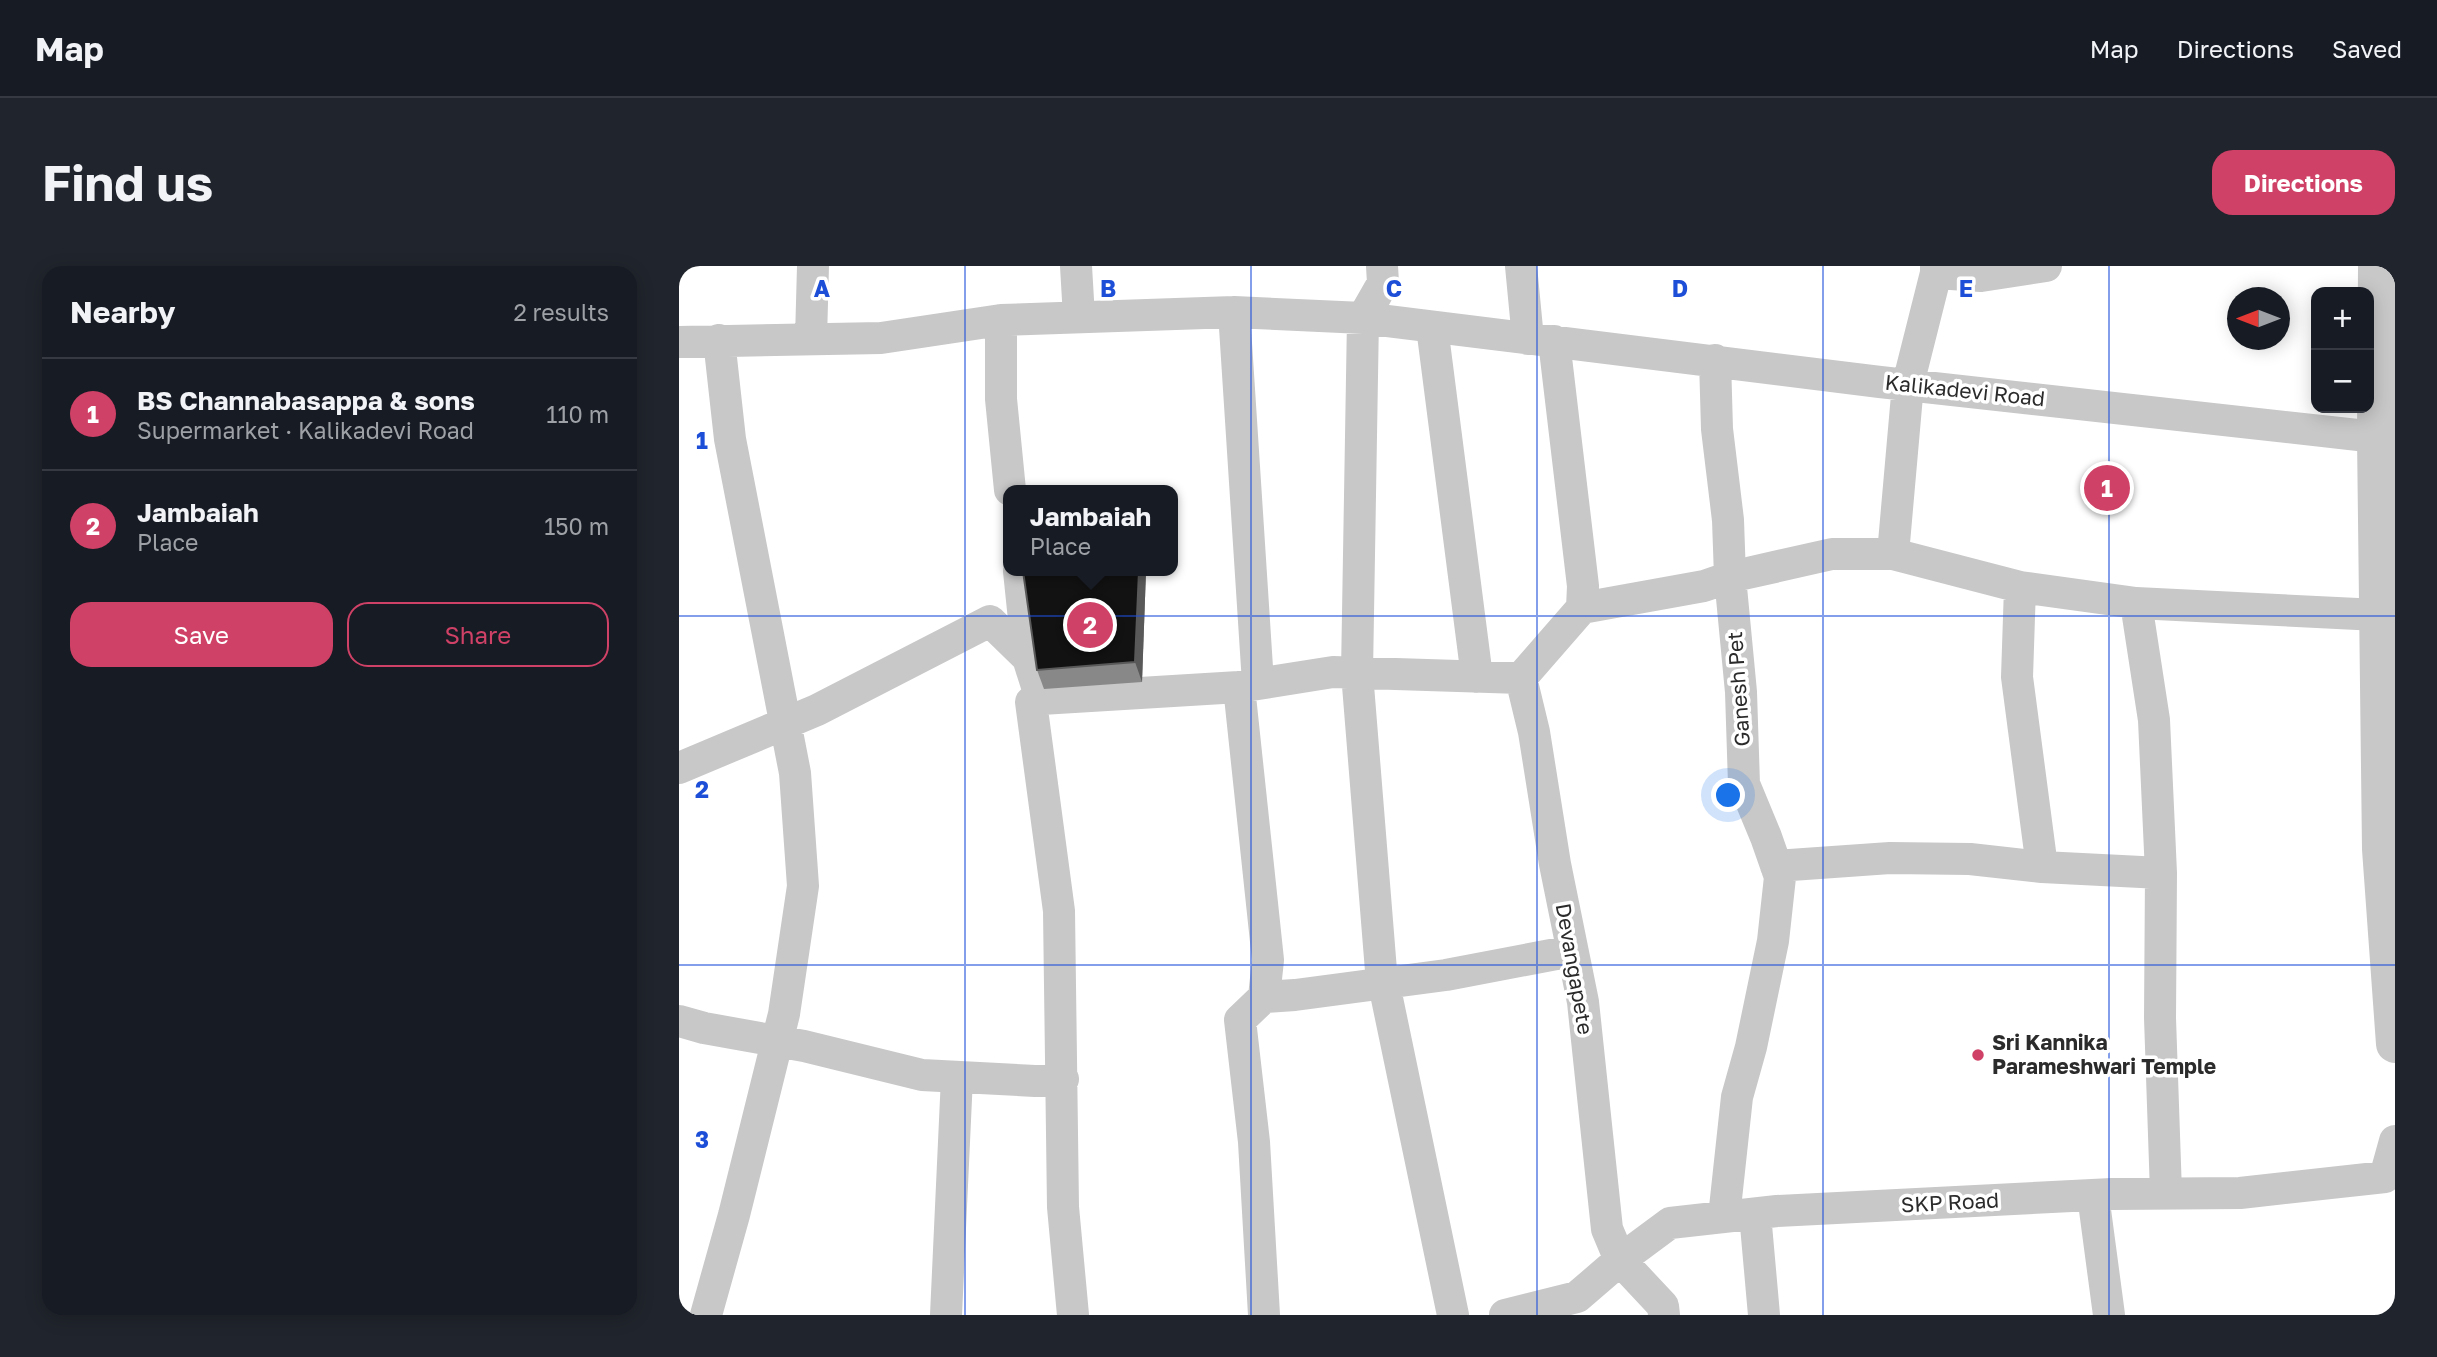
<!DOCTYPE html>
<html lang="en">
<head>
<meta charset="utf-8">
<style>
  :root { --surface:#171b24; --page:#20242c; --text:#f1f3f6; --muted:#9ea1a6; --line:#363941; --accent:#cf4166 }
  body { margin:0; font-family:"Golos Text",sans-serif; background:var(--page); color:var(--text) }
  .controls { position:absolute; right:21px; top:21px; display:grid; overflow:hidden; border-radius:14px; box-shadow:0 4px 18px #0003 }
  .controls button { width:63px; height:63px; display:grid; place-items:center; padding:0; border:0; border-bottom:2px solid var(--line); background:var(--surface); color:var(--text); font:35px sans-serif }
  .compass { position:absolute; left:1548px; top:21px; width:63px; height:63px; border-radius:50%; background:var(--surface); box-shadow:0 4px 18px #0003; rotate:270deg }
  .you { position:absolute; left:1050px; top:530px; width:24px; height:24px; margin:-18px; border:5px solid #fff; border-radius:50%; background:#1a73e8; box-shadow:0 0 0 10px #1a73e833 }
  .badge { display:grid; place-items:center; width:46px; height:46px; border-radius:50%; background:var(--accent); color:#fff; font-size:23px; font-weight:700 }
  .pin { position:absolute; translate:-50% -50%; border:4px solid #fff; box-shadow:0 2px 7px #0006 }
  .popup { position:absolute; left:324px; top:219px; width:175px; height:91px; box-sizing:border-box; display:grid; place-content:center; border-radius:14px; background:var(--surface); filter:drop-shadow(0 2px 5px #0005); font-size:23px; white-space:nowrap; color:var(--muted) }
  .popup b { font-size:26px; color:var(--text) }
  .popup::after { content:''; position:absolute; left:50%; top:100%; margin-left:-14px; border:14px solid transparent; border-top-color:var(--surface) }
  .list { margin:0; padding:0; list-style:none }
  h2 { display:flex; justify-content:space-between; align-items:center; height:91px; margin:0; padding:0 28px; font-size:30px }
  h2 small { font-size:23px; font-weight:400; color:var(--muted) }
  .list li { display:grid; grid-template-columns:46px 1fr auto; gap:21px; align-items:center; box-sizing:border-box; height:112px; padding:0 28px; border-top:2px solid var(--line) }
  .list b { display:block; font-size:26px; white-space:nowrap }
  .list p { margin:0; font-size:23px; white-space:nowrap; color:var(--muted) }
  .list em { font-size:23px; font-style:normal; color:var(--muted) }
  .actions { display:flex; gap:14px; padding:21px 28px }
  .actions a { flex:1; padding:16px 0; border:2px solid var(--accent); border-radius:21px; text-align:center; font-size:24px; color:var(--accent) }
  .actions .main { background:var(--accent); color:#fff }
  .map { position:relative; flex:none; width:1716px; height:1049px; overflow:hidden; border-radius:21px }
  header { display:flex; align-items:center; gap:42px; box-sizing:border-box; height:98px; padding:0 35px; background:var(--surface); border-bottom:2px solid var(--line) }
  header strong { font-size:33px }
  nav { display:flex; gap:38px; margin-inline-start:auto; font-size:24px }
  .intro { display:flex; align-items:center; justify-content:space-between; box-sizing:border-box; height:168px; padding:0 42px }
  h1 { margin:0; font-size:49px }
  .button { padding:18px 32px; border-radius:21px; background:var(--accent); color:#fff; font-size:24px; font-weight:700 }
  main { display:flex; gap:42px; padding:0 42px }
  aside { flex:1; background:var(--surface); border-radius:21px; box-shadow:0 4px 18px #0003 }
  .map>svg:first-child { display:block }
</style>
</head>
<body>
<header>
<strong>Map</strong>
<nav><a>Map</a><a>Directions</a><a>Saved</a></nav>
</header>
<div class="intro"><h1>Find us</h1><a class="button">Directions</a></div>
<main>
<aside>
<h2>Nearby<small>2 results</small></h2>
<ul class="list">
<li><span class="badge">1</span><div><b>BS Channabasappa &amp; sons</b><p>Supermarket · Kalikadevi Road</p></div><em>110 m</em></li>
<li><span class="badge">2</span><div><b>Jambaiah</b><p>Place</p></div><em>150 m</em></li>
</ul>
<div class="actions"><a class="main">Save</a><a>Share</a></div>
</aside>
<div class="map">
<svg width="1716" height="1049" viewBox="0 0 1716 1049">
  <rect width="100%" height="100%" fill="#fff"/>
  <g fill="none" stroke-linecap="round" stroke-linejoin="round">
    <!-- minor -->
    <path stroke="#c8c8c8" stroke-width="32" d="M 397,0 L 400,51
      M 703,0 L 704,17 L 684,52 L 678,407 L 703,717 L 705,718 L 774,1049
      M 842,0 L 849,73
      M 1257,7 L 1302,10 L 1367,0
      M 555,46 L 579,417
      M 322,54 L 322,133 L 331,224
      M 753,61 L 798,411
      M 132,73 L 134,0
      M 875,75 L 904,320 L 903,342
      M 0,76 L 202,72 L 322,54 L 555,46 L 684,52 L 1201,116 L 1697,171 L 1716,171
      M 1036,94 L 1038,163 L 1049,254 L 1051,311 L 1062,426 L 1065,518 L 1087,571 L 1101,611 L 1094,675 L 1072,781 L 1058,831 L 1045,951
      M 1214,288 L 1341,321 L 1457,337 L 1475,454 L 1482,607 L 1481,752 L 1487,927
      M 340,305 L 349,392 L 362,433 L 352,436 L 380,645 L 384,941 L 394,1049
      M 1341,321 L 1338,411 L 1363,601 L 1482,607
      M 1457,337 L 1699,349
      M 842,412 L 855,466 L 876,598 L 904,736 L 928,963 L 941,994 L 984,1040 L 985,1049
      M 560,421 L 589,694 L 585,731 L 561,754 L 575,876 L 585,1049
      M 362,433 L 560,421 L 654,406 L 842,412 L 903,342 L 1025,320 L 1051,311 L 1153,288 L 1214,288 L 1229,118 L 1257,7 L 1257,0
      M 0,502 L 138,444 L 311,355 L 349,392
      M 1097,600 L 1211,592 L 1291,593 L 1363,601
      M 585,731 L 616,729 L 767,709 L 893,685
      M 0,755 L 25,762 L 125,780 L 243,809 L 356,815 L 384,813
      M 1414,929 L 1430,1049
      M 1076,948 L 1085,1049
      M 27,1049 L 55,949 L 105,748 L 124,620 L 116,507 L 51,173 L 40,74
      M 267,1049 L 278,811
      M 826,1049 L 898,1031 L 941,994 L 991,957 L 1098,945 L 1433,928 L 1561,927 L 1706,911 L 1716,875"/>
    <!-- tertiary -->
    <path stroke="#c8c8c8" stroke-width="38" d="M 1698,0 L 1697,171 L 1702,583 L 1716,778"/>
  </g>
  <!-- wall -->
  <path fill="#888" d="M 467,305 L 463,416 L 365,423 L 358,404 Z"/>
  <!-- shaded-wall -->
  <path fill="#595959" d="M 460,305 L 467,305 L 463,416 L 456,396 Z"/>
  <!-- building -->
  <path fill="#121212" stroke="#595959" stroke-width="2" d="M 344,305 L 460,305 L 456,396 L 358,404 Z"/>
  <!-- grid -->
  <path fill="none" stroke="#1d4ed8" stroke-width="2" stroke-opacity="0.55" d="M 286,0 L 286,1049M 572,0 L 572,1049M 858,0 L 858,1049M 1144,0 L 1144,1049M 1430,0 L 1430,1049M 0,350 L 1716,350M 0,699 L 1716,699"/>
  <!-- markers -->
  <circle fill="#cf4166" stroke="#fff" stroke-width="2.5" cx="1299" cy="789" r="7"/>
  <g text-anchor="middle" stroke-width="7" stroke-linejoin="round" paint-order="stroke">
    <!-- street labels -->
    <g font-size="21" fill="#2b2b2b" stroke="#fff">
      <text transform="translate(1286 125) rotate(6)" y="7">Kalikadevi Road</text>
      <text transform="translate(1060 423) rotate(-94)" y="7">Ganesh Pet</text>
      <text transform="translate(895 703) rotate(80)" y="7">Devangapete</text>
      <text transform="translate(1271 937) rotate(-3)" y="7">SKP Road</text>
    </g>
    <!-- poi labels -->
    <g font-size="21" font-weight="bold" fill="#2b2b2b" stroke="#fff" text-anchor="start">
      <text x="1313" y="784">Sri Kannika<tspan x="1313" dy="24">Parameshwari Temple</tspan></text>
    </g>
  </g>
  <g font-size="23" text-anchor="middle" font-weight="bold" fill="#1d4ed8" stroke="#fff" stroke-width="7" stroke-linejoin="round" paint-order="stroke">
    <text x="143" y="31">A</text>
    <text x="429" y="31">B</text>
    <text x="715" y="31">C</text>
    <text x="1001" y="31">D</text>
    <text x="1287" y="31">E</text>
    <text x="23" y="183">1</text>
    <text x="23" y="532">2</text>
    <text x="23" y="882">3</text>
  </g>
</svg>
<div class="controls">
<button>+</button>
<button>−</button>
</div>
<svg class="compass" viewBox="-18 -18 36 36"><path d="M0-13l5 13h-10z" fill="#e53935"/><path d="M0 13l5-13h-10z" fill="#9ea1a6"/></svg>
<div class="you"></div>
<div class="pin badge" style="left:1428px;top:222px">1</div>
<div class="pin badge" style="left:411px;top:359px">2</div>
<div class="popup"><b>Jambaiah</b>Place</div>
</div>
</main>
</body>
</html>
